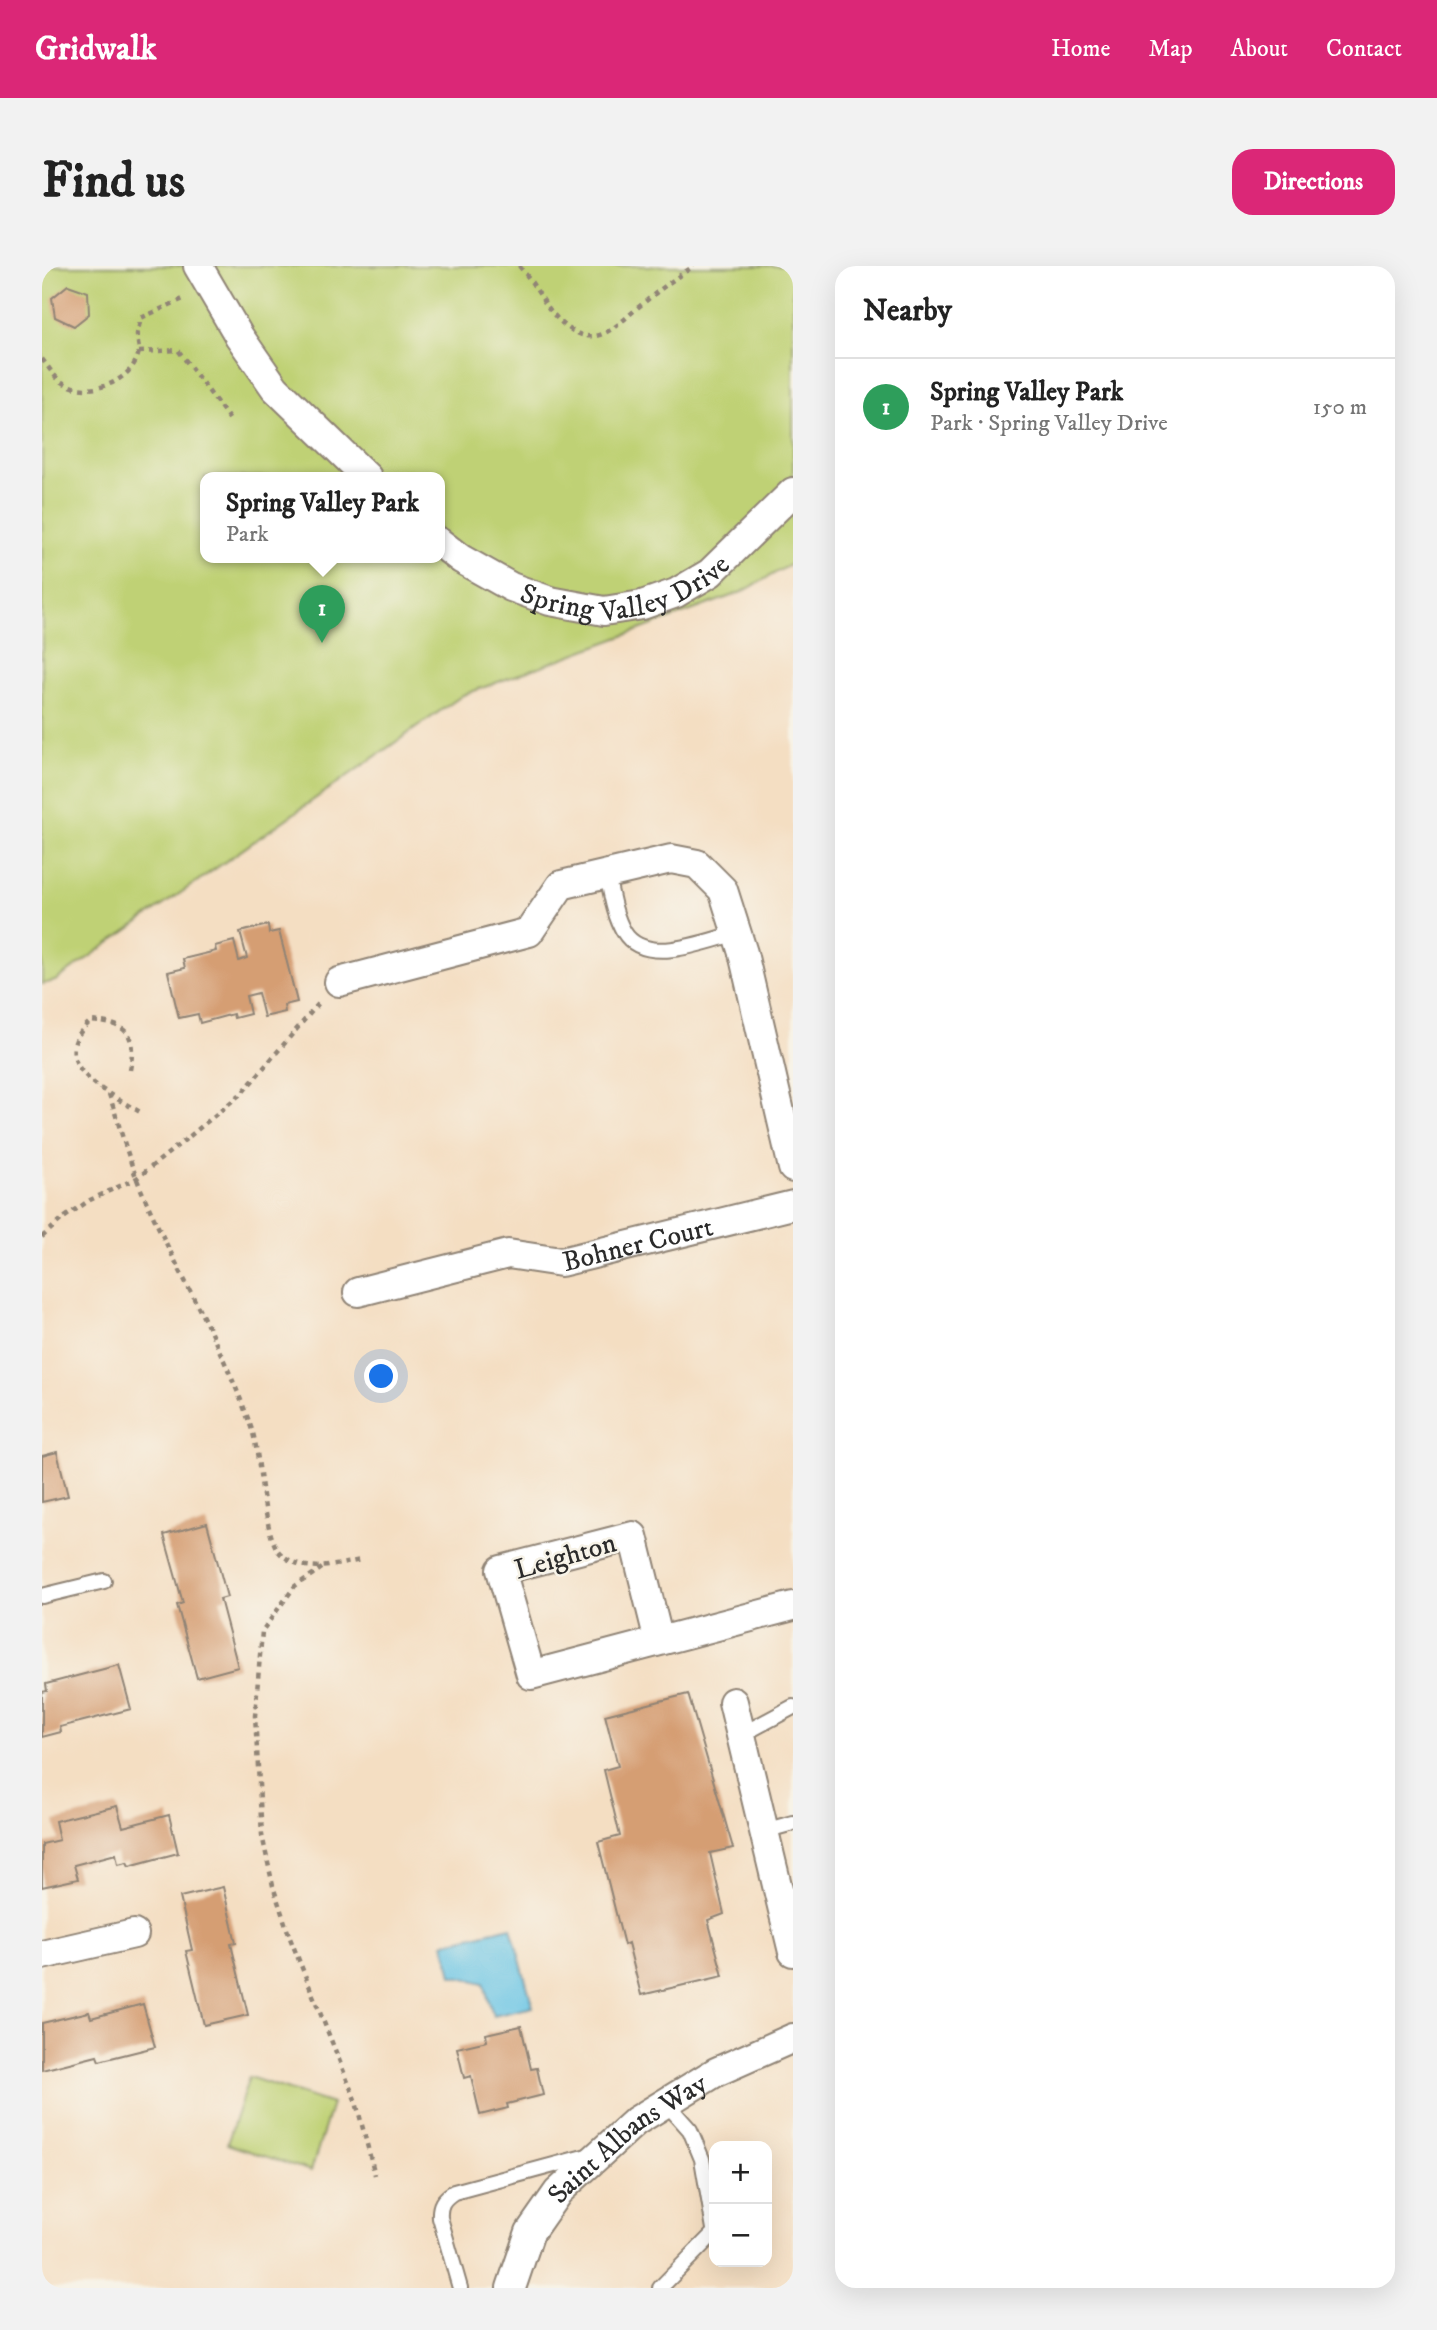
<!DOCTYPE html>
<html lang="en">
<head>
<meta charset="utf-8">
<style>
  :root { --surface:#fff; --page:#f2f2f2; --text:#222; --muted:#767676; --line:#e0e0e0; --accent:#db2777 }
  body { margin:0; font-family:"IM FELL DW Pica",serif; background:var(--page); color:var(--text) }
  .controls { position:absolute; right:21px; bottom:21px; display:grid; overflow:hidden; border-radius:14px; box-shadow:0 7px 28px #0002 }
  .controls button { width:63px; height:63px; display:grid; place-items:center; padding:0; border:0; border-bottom:2px solid var(--line); background:var(--surface); color:var(--text); font:35px sans-serif }
  .you { position:absolute; left:340px; top:1111px; width:24px; height:24px; margin:-18px; border:5px solid #fff; border-radius:50%; background:#1a73e8; box-shadow:0 0 0 10px #1a73e833 }
  .badge { display:grid; place-items:center; width:46px; height:46px; border-radius:50%; background:var(--accent); color:#fff; font-size:23px; font-weight:700 }
  .pin { position:absolute; translate:-50% -58px; filter:drop-shadow(0 2px 4px #0008) }
  .pin::after { content:''; position:absolute; top:37px; width:24px; height:21px; background:inherit; clip-path:polygon(0 0,100% 0,50% 100%) }
  .popup { position:absolute; left:158px; top:206px; width:245px; height:91px; box-sizing:border-box; display:grid; place-content:center; border-radius:14px; background:var(--surface); filter:drop-shadow(0 2px 5px #0005); font-size:23px; white-space:nowrap; color:var(--muted) }
  .popup b { font-size:26px; color:var(--text) }
  .popup::after { content:''; position:absolute; left:50%; top:100%; margin-left:-14px; border:14px solid transparent; border-top-color:var(--surface) }
  .list { margin:0; padding:0; list-style:none }
  h2 { display:flex; justify-content:space-between; align-items:center; height:91px; margin:0; padding:0 28px; font-size:30px }
  h2 small { font-size:23px; font-weight:400; color:var(--muted) }
  .list li { display:grid; grid-template-columns:46px 1fr auto; gap:21px; align-items:center; box-sizing:border-box; height:98px; padding:0 28px; border-top:2px solid var(--line) }
  .list b { display:block; font-size:26px; white-space:nowrap }
  .list p { margin:0; font-size:23px; white-space:nowrap; color:var(--muted) }
  .list em { font-size:23px; font-style:normal; color:var(--muted) }
  .map { position:relative; flex:none; width:751px; height:2022px; overflow:hidden; border-radius:21px }
  header { display:flex; align-items:center; gap:42px; box-sizing:border-box; height:98px; padding:0 35px; background:var(--accent); color:#fff }
  header strong { font-size:33px }
  nav { display:flex; gap:38px; margin-inline-start:auto; font-size:24px }
  .intro { display:flex; align-items:center; justify-content:space-between; box-sizing:border-box; height:168px; padding:0 42px }
  h1 { margin:0; font-size:49px }
  .button { padding:18px 32px; border-radius:21px; background:var(--accent); color:#fff; font-size:24px; font-weight:700 }
  main { display:flex; gap:42px; padding:0 42px }
  aside { flex:1; background:var(--surface); border-radius:21px; box-shadow:0 7px 28px #0002 }
  .map>svg:first-child { display:block }
</style>
</head>
<body>
<header>
<strong>Gridwalk</strong>
<nav><a>Home</a><a>Map</a><a>About</a><a>Contact</a></nav>
</header>
<div class="intro"><h1>Find us</h1><a class="button">Directions</a></div>
<main>
<div class="map">
<svg width="751" height="2022" viewBox="0 0 751 2022">
  <rect width="100%" height="100%" fill="#f7f3e8"/>
  <filter id="ink" filterUnits="userSpaceOnUse"><feTurbulence type="fractalNoise" baseFrequency=".0143" numOctaves="2"/><feDisplacementMap in="SourceGraphic" scale="14" xChannelSelector="R" yChannelSelector="G"/><feConvolveMatrix kernelMatrix="1 2 1 2 8 2 1 2 1" color-interpolation-filters="sRGB"/></filter>
  <filter id="wash" filterUnits="userSpaceOnUse"><feTurbulence type="fractalNoise" baseFrequency=".00686" numOctaves="4" result="noise"/><feDisplacementMap in="SourceGraphic" scale="28" xChannelSelector="R" yChannelSelector="G"/><feGaussianBlur stdDeviation="1.57" result="paint"/><feColorMatrix in="noise" values="0 0 0 0 0 0 0 0 0 0 0 0 0 0 0 0 0 1.4 0 .05"/><feComposite in="paint" operator="in"/></filter>
  <g filter="url(#wash)">
    <rect width="100%" height="100%" fill="#f4dec2"/>
    <!-- green -->
    <path fill="#bfd174" stroke="#757e50" stroke-width="2" fill-rule="evenodd" d="M 0,0 L 751,0 L 751,297 L 700,326 L 421,429 L 13,715 L 0,718 ZM 163,211 L 397,211 L 397,291 L 163,291 Z
      M 207,1811 L 290,1838 L 269,1905 L 185,1878 Z"/>
    <!-- water -->
    <path fill="#67c4e5" stroke="#497888" stroke-width="2" d="M 469,1661 L 491,1741 L 451,1750 L 442,1717 L 410,1709 L 402,1677 Z"/>
    <g id="blocks">
      <!-- building -->
      <path fill="#d59e73" d="M 26,19 L 46,26 L 47,48 L 32,60 L 13,51 L 10,32 Z
        M 226,659 L 227,667 L 237,665 L 255,736 L 242,739 L 243,746 L 222,751 L 216,727 L 204,730 L 208,748 L 192,752 L 191,748 L 158,757 L 156,748 L 137,752 L 126,706 L 143,702 L 141,693 L 174,685 L 173,680 L 192,675 L 197,695 L 205,692 L 198,666 Z
        M 15,1186 L 26,1230 L 0,1236 L 0,1190 Z
        M 165,1257 L 185,1331 L 178,1333 L 196,1401 L 155,1412 L 135,1339 L 141,1337 L 122,1269 Z
        M 77,1399 L 89,1443 L 18,1461 L 19,1466 L 0,1471 L 0,1426 L 5,1425 L 4,1418 Z
        M 646,1428 L 691,1582 L 668,1587 L 682,1648 L 666,1654 L 681,1710 L 599,1729 L 586,1677 L 582,1679 L 556,1576 L 578,1570 L 562,1504 L 576,1500 L 563,1449 Z
        M 75,1540 L 81,1561 L 127,1549 L 136,1587 L 87,1600 L 85,1596 L 76,1598 L 74,1588 L 32,1599 L 36,1613 L 0,1621 L 0,1578 L 17,1574 L 13,1555 Z
        M 181,1621 L 194,1677 L 189,1678 L 206,1749 L 162,1759 L 144,1685 L 150,1684 L 138,1631 Z
        M 101,1738 L 113,1781 L 57,1795 L 55,1790 L 0,1804 L 0,1757 L 47,1746 L 49,1752 Z
        M 479,1760 L 489,1803 L 495,1802 L 501,1829 L 465,1838 L 466,1842 L 438,1849 L 429,1810 L 422,1812 L 415,1782 L 445,1775 L 444,1768 Z"/>
    </g>
  </g>
  <g filter="url(#ink)">
    <use href="#blocks" fill-opacity="0" stroke="#908476" stroke-width="2"/>
    <g fill="none" stroke-linecap="round" stroke-linejoin="round">
      <defs>
        <path id="lane" d="M 565,608 C 569,627 572,649 582,666 C 603,701 664,675 695,667
          M 0,1330 L 62,1315
          M 699,1469 L 751,1441
          M 722,1565 L 751,1557
          M 624,1837 L 648,1864 L 660,1893 L 672,1963
          M 418,2022 L 398,1952 C 397,1939 401,1933 412,1926 L 549,1889
          M 618,2022 L 672,1967"/>
        <g id="street">
          <path d="M 156,0 L 197,70 L 233,122 L 325,211"/>
          <path id="s1" d="M 397,276 L 419,293 L 469,321 L 508,335 L 562,345 L 600,339 L 634,327 L 668,307 L 751,226"/>
          <path d="M 297,716 L 487,666 L 519,619 L 629,593 L 655,598 L 681,624 L 701,687 L 751,902"/>
          <path id="s2" d="M 316,1026 L 466,988 L 519,996 L 751,939"/>
          <path d="M 617,1375 L 591,1270 L 459,1304 L 489,1409 L 751,1340"/>
          <path d="M 691,1436 L 751,1686"/>
          <path d="M 0,1689 L 92,1668"/>
          <path id="s3" d="M 469,2022 L 488,1966 L 516,1926 L 594,1855 L 674,1806 L 751,1772"/>
        </g>
      </defs>
      <!-- lane casing -->
      <use href="#lane" stroke="#908476" stroke-width="18"/>
      <!-- street casing -->
      <use href="#street" stroke="#908476" stroke-width="32"/>
      <!-- path -->
      <path stroke="#908476" stroke-width="4.5" stroke-dasharray="5 5" stroke-linecap="butt" d="M 477,0 C 493,17 502,41 520,57 C 554,87 573,60 599,39 C 616,25 633,12 652,0
        M 97,86 L 136,84 L 188,154
        M 0,93 C 6,100 13,113 22,117 C 47,133 92,115 97,85 C 97,80 95,74 95,68 C 96,63 98,57 99,52 L 141,33
        M 88,804 C 94,768 87,758 49,755 C 0,797 67,828 100,847
        M 67,828 C 78,861 87,896 101,928 C 136,1007 182,1082 210,1164 C 219,1191 221,1270 238,1287 C 261,1309 292,1299 319,1294
        M 0,971 L 20,953 L 48,934 L 95,912 L 148,870 L 201,826 L 277,737
        M 280,1302 L 253,1320 L 220,1365 L 213,1450 L 220,1569 L 231,1620 L 248,1672 L 314,1836 L 333,1909"/>
      <!-- lane -->
      <use href="#lane" stroke="#fff" stroke-width="14"/>
      <!-- street -->
      <use href="#street" stroke="#fff" stroke-width="28"/>
    </g>
  </g>
  <g text-anchor="middle" stroke-width="5" stroke-linejoin="round" paint-order="stroke">
    <!-- street labels -->
    <g font-size="28" fill="#2b2b2b" stroke="#f7f3e8">
      <text dy="10" stroke="none"><textPath href="#s1" startOffset="206">Spring Valley Drive</textPath></text>
      <text dy="10" stroke="none"><textPath href="#s2" startOffset="287">Bohner Court</textPath></text>
      <text transform="translate(523 1289) rotate(-16)" y="10">Leighton</text>
      <text dy="10" stroke="none"><textPath href="#s3" startOffset="196">Saint Albans Way</textPath></text>
    </g>
  </g>
</svg>
<div class="controls">
<button>+</button>
<button>−</button>
</div>
<div class="you"></div>
<div class="pin badge" style="left:280px;top:377px;background:#2e9e5b">1</div>
<div class="popup"><b>Spring Valley Park</b>Park</div>
</div>
<aside>
<h2>Nearby<small></small></h2>
<ul class="list">
<li><span class="badge" style="background:#2e9e5b">1</span><div><b>Spring Valley Park</b><p>Park · Spring Valley Drive</p></div><em>150 m</em></li>
</ul>
</aside>
</main>
</body>
</html>
